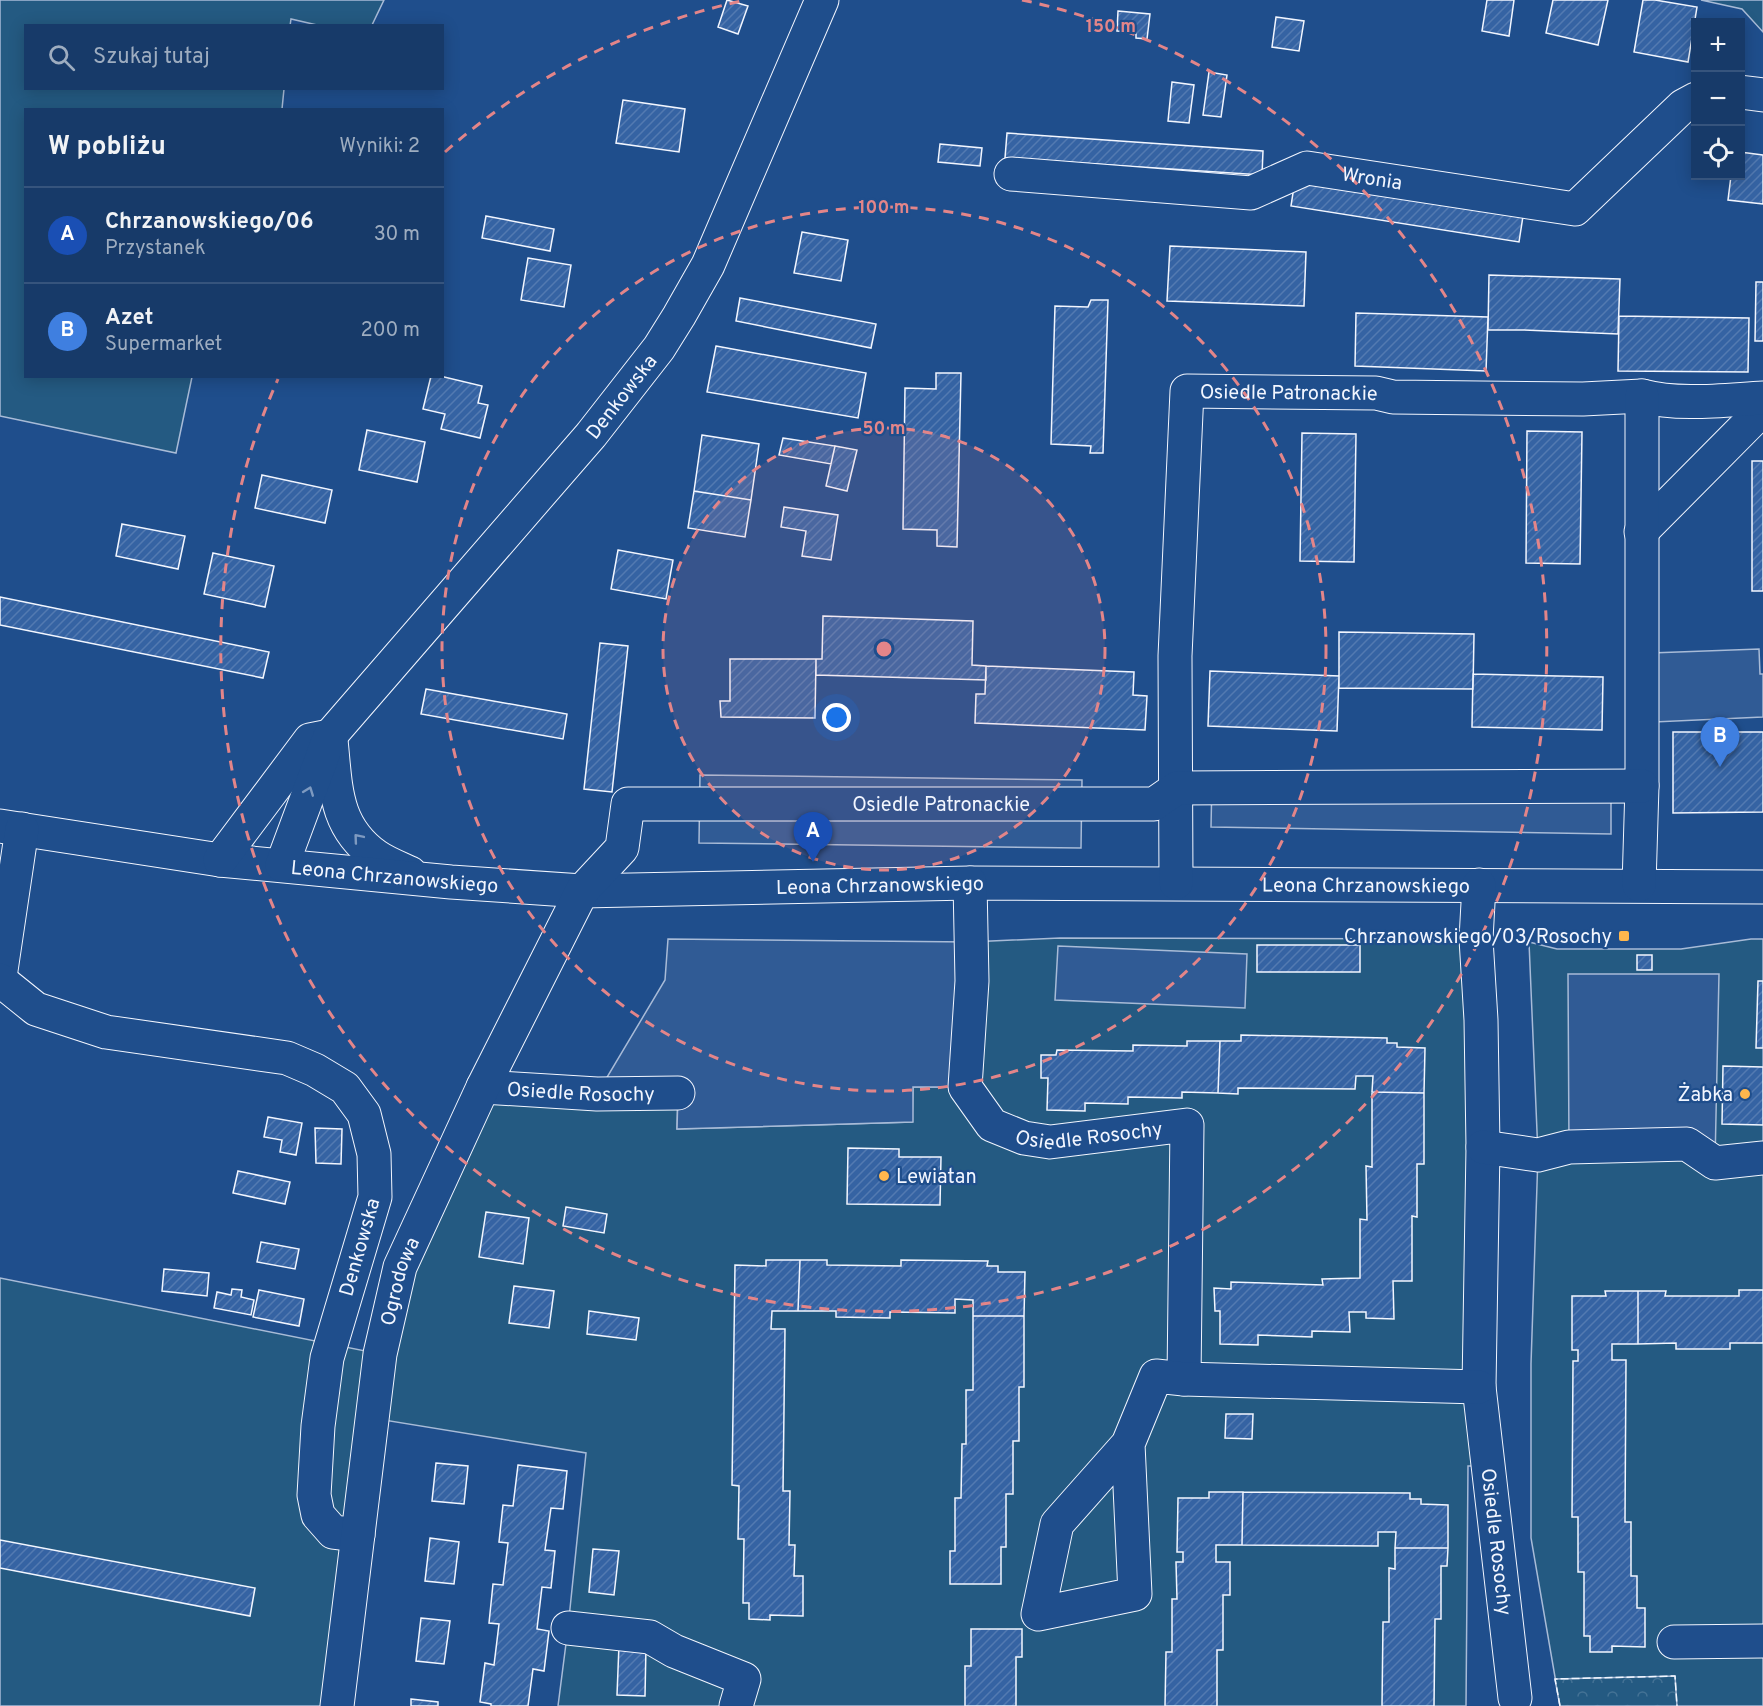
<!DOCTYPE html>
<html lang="pl">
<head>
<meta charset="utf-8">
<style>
  :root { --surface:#173a69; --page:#244571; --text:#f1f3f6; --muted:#9eadc0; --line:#36547d; --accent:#bca0f2 }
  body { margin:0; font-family:Overpass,sans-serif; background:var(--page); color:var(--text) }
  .controls { position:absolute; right:18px; top:18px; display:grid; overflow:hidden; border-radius:0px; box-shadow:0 3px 15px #0003 }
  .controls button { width:54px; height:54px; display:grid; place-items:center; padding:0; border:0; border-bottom:2px solid var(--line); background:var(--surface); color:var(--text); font:30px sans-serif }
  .you { position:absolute; left:837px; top:718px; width:21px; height:21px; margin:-15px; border:4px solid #fff; border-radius:50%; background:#1a73e8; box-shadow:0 0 0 9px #1a73e833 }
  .badge { display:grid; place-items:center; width:39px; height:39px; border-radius:50%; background:var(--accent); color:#fff; font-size:20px; font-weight:700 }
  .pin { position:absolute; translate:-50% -50px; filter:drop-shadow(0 2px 3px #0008) }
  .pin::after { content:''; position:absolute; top:32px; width:21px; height:18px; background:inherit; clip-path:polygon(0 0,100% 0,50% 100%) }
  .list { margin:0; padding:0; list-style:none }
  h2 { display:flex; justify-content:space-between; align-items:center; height:78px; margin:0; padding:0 24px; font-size:26px }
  h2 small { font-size:20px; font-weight:400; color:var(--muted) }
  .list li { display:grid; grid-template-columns:39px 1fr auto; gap:18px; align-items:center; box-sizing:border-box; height:96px; padding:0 24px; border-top:2px solid var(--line) }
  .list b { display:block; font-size:22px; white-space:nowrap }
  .list p { margin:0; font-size:20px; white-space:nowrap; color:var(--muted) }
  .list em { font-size:20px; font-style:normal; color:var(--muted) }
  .icon { flex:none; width:33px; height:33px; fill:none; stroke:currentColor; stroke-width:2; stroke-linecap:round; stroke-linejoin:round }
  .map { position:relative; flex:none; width:1763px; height:1706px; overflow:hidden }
  .search { position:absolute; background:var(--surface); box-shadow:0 3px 15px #0003; left:24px; top:24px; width:420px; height:66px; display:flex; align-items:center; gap:15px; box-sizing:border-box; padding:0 21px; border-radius:0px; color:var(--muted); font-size:22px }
  .panel { position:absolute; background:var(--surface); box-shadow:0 3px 15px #0003; left:24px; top:108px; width:420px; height:270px; border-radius:0px }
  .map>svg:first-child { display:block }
</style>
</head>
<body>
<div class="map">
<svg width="1763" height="1706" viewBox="0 0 1763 1706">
  <defs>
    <pattern id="forest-crowns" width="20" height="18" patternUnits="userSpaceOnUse" patternTransform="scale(1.5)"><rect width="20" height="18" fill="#245a82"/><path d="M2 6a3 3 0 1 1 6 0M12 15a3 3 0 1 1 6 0" fill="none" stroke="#447295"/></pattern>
    <pattern id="building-hatch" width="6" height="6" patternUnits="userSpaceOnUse" patternTransform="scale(1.5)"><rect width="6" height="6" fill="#3563a3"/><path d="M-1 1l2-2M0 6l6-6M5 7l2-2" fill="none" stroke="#537ab1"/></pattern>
  </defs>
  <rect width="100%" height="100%" fill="#1f4e8c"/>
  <!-- grass -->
  <path fill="#245a82" stroke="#a8bbd7" stroke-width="1.5" d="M 0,0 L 384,0 L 372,25 L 317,25 L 291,19 L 290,26 L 26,26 L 26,88 L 284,89 L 282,109 L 26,110 L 26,376 L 192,377 L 176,453 L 0,416 Z
    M 1701,0 L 1763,0 L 1763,32 L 1742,9 Z
    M 1060,938 L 1476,939 L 1488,1466 L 1468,1466 L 1466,1706 L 558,1706 L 568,1628 L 586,1453 L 372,1418 L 337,1706 L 0,1706 L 0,1278 L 380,1354 L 483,1087 L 678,1093 L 677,1129 L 912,1122 L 913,1087 L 965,1087 L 970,942 Z
    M 1751,939 L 1763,939 L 1763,1706 L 1560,1706 L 1531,1538 L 1531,1364 L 1538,1155 L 1529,942 L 1557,949 L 1681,949 Z"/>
  <!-- forest -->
  <path fill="url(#forest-crowns)" stroke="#a8bbd7" stroke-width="1.5" d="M 1675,1676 L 1677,1706 L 1560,1706 L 1555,1679 Z"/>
  <!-- parking -->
  <path fill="#305b95" stroke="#a8bbd7" stroke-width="1.5" d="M 1759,649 L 1760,674 L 1763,674 L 1763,717 L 1654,722 L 1651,653 Z
    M 700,775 L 1082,780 L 1081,848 L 699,843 Z
    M 1212,779 L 1611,785 L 1611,834 L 1211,827 Z
    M 668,939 L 970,942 L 965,1087 L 913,1087 L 913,1122 L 677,1129 L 678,1093 L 597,1094 L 665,980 Z
    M 1058,946 L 1247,954 L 1245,1008 L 1055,1000 Z
    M 1568,974 L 1719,974 L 1715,1163 L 1569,1147 Z"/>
  <!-- building -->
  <path fill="url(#building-hatch)" stroke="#f2f6ff" stroke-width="1.5" d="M 727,0 L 748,6 L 738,34 L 718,27 Z
    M 1487,0 L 1514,0 L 1509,36 L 1482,31 Z
    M 1553,0 L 1608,0 L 1598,45 L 1546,33 Z
    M 1643,0 L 1655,0 L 1697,7 L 1688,62 L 1634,52 Z
    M 1118,11 L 1150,14 L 1147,39 L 1136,38 L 1136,32 L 1117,31 Z
    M 1276,17 L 1304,21 L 1299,51 L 1272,47 Z
    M 1209,72 L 1227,75 L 1221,117 L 1203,115 Z
    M 1172,82 L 1194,85 L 1189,123 L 1168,121 Z
    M 623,100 L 685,109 L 679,152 L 616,143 Z
    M 1007,133 L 1263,151 L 1262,175 L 1005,158 Z
    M 940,144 L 982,148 L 980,166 L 938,162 Z
    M 1740,152 L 1763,155 L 1763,204 L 1728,200 L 1731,176 L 1740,176 Z
    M 1295,180 L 1523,216 L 1519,242 L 1291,206 Z
    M 486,216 L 554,229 L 550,251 L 482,238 Z
    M 802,232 L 848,240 L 841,281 L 794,273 Z
    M 1170,246 L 1306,252 L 1304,306 L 1167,301 Z
    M 528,258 L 571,265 L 564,307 L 521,300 Z
    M 1489,275 L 1620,279 L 1618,334 L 1524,330 L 1488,330 Z
    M 1756,282 L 1763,282 L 1763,341 L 1755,341 Z
    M 740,298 L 876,324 L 871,348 L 736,321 Z
    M 1091,300 L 1108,300 L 1103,453 L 1090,453 L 1091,446 L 1051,444 L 1055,306 L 1088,307 Z
    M 1356,313 L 1488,317 L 1486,371 L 1355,366 Z
    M 1619,316 L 1749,318 L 1748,372 L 1618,371 Z
    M 716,346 L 866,373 L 858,418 L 707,392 Z
    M 936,373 L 961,373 L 957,547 L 937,546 L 937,530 L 903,529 L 905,388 L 936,389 Z
    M 431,376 L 440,376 L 482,386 L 478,403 L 488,405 L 480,438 L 441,429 L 445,414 L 423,409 Z
    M 367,430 L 425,442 L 417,482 L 359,470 Z
    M 1527,431 L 1582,432 L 1580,564 L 1526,563 Z
    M 1302,433 L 1356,434 L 1354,562 L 1300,561 Z
    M 702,435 L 759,444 L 751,500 L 694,491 Z
    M 783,438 L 835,446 L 831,464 L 779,455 Z
    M 835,446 L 857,450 L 847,491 L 826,486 Z
    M 1752,461 L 1763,461 L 1763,591 L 1752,591 Z
    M 262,475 L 332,490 L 325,523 L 255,508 Z
    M 694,491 L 751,500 L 745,537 L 688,528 Z
    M 784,507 L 838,515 L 831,560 L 802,556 L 806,531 L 781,527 Z
    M 122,524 L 185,536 L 178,569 L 116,556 Z
    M 618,550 L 673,560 L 666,599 L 611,589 Z
    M 213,553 L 274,566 L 265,607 L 204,594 Z
    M 0,597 L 269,652 L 263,678 L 0,625 Z
    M 823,616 L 973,621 L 972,665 L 986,666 L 986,680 L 816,675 L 816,659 L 822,659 Z
    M 1339,632 L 1474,634 L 1473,689 L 1339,688 Z
    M 600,643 L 628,646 L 612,792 L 584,789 Z
    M 730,659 L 816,659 L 815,718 L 721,717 L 720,701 L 730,701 Z
    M 986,666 L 1134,672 L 1133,695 L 1147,696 L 1145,730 L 975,723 L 976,694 L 985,694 Z
    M 1210,671 L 1339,676 L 1337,731 L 1208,726 Z
    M 1473,674 L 1603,677 L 1602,730 L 1472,727 Z
    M 426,689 L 567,714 L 563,739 L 421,714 Z
    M 1673,732 L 1763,732 L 1763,812 L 1673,813 Z
    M 1257,945 L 1360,945 L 1360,972 L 1257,972 Z
    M 1637,955 L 1652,955 L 1652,970 L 1637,970 Z
    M 1758,981 L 1763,981 L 1763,1048 L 1756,1048 Z
    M 1241,1035 L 1387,1038 L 1387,1043 L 1397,1043 L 1397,1047 L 1425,1048 L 1424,1093 L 1372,1092 L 1373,1076 L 1356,1076 L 1355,1089 L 1238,1088 L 1238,1094 L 1218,1093 L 1220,1041 L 1241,1041 Z
    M 1187,1041 L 1220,1041 L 1218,1093 L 1182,1092 L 1182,1098 L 1128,1097 L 1128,1104 L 1085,1103 L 1085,1111 L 1047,1110 L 1048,1078 L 1041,1078 L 1041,1055 L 1056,1055 L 1057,1050 L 1133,1051 L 1133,1045 L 1187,1046 Z
    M 1723,1066 L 1763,1067 L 1763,1125 L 1722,1124 Z
    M 1372,1092 L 1424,1093 L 1424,1164 L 1417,1164 L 1417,1217 L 1412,1216 L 1412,1281 L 1393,1281 L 1394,1319 L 1366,1318 L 1366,1312 L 1349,1312 L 1350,1332 L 1312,1331 L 1312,1337 L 1258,1335 L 1258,1345 L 1220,1344 L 1220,1311 L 1215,1311 L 1214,1288 L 1231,1289 L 1231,1282 L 1323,1285 L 1322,1279 L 1360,1278 L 1360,1219 L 1367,1220 L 1366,1166 L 1372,1167 Z
    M 268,1117 L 302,1123 L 296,1155 L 280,1152 L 282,1140 L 264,1137 Z
    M 315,1128 L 342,1129 L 341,1164 L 316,1163 Z
    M 848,1148 L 899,1149 L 899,1157 L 941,1157 L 940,1205 L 847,1204 Z
    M 238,1171 L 290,1182 L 285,1204 L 233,1193 Z
    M 566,1207 L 607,1214 L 604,1233 L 563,1226 Z
    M 486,1212 L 529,1218 L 523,1264 L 479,1257 Z
    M 261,1242 L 299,1249 L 295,1269 L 257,1262 Z
    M 766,1260 L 800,1260 L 798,1311 L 772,1311 L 771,1329 L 785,1329 L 783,1491 L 790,1491 L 789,1545 L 795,1545 L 794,1576 L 803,1576 L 803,1616 L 770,1615 L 770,1620 L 749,1619 L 749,1603 L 743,1603 L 744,1539 L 738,1539 L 739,1486 L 732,1485 L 735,1265 L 766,1266 Z
    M 800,1260 L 827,1260 L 827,1265 L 901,1266 L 901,1260 L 988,1261 L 987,1266 L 998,1266 L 998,1272 L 1025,1272 L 1024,1316 L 973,1316 L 973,1300 L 955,1299 L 955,1313 L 890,1312 L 890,1318 L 836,1317 L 836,1311 L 798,1311 Z
    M 164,1269 L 209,1273 L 207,1296 L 162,1291 Z
    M 514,1286 L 554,1291 L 549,1328 L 509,1323 Z
    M 232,1289 L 242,1290 L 241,1297 L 254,1300 L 251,1315 L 214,1308 L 217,1292 L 231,1295 Z
    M 259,1290 L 304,1299 L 299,1326 L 253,1317 Z
    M 1739,1290 L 1763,1290 L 1763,1343 L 1730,1343 L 1730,1349 L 1676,1349 L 1676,1343 L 1638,1344 L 1638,1291 L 1666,1291 L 1665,1296 L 1739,1296 Z
    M 1605,1291 L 1638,1291 L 1638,1344 L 1612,1344 L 1612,1360 L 1626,1360 L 1625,1522 L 1631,1522 L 1631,1576 L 1637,1576 L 1637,1608 L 1645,1608 L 1645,1647 L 1612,1646 L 1612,1652 L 1590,1652 L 1590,1636 L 1584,1636 L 1584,1572 L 1578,1572 L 1578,1517 L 1572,1517 L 1573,1361 L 1578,1361 L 1578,1350 L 1572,1350 L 1572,1296 L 1606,1296 Z
    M 589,1311 L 639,1318 L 636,1340 L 587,1334 Z
    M 973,1316 L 1024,1316 L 1024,1387 L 1019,1387 L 1019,1441 L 1013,1441 L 1013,1494 L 1006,1494 L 1006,1547 L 1001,1547 L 1001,1584 L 950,1584 L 950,1551 L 955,1551 L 955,1498 L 961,1498 L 962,1444 L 966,1444 L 966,1390 L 973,1390 Z
    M 1226,1414 L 1253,1414 L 1252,1439 L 1225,1438 Z
    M 436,1463 L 468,1466 L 464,1504 L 432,1501 Z
    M 518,1465 L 567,1471 L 563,1509 L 551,1508 L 545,1550 L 555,1551 L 551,1588 L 542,1587 L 537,1629 L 549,1631 L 544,1671 L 533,1669 L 528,1706 L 491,1706 L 491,1704 L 480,1702 L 485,1663 L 494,1665 L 499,1624 L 489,1623 L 493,1584 L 503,1585 L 508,1543 L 499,1542 L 503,1505 L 513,1506 Z
    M 1209,1492 L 1243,1492 L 1242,1545 L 1216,1545 L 1216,1562 L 1230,1562 L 1230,1595 L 1223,1595 L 1223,1650 L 1217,1650 L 1217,1706 L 1165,1706 L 1166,1652 L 1172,1652 L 1172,1599 L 1177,1599 L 1176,1562 L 1183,1562 L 1183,1552 L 1177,1552 L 1178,1498 L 1209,1498 Z
    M 1243,1492 L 1410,1493 L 1410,1499 L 1421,1499 L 1421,1504 L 1448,1505 L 1448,1548 L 1395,1548 L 1396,1532 L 1378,1532 L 1378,1546 L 1242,1545 Z
    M 430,1538 L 459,1542 L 454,1584 L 425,1581 Z
    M 0,1540 L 255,1588 L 250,1616 L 0,1568 Z
    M 1395,1548 L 1448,1548 L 1447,1566 L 1441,1566 L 1441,1619 L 1435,1619 L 1434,1706 L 1382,1706 L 1383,1622 L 1389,1622 L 1389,1568 L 1395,1569 Z
    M 593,1549 L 619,1551 L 614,1595 L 589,1592 Z
    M 421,1618 L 450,1621 L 444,1664 L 416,1661 Z
    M 971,1629 L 1022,1629 L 1022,1657 L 1016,1657 L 1016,1706 L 965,1706 L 965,1666 L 971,1666 Z
    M 619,1645 L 646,1646 L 645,1696 L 617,1695 Z
    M 411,1699 L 438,1702 L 438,1706 L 411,1706 Z"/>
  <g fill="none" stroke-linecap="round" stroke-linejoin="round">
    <defs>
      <g id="minor">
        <path d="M 1740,92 L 1763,95"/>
        <path id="s1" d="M 1011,174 L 1251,193 L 1307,168 L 1575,209 L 1683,106 L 1696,99"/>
        <path d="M 1641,532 L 1763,409"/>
        <path d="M 331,740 C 336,787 334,826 376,856 C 386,863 399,868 410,873"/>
        <path id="s2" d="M 0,826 L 220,860 L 451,882 L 582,891 L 970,883 L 1763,887"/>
        <path d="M 220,860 L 310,740 L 330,736"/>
        <path id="s3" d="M 282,865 L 330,736 L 591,435 L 659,348 L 679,316 L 708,265 L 822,0"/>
        <path id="s4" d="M 970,883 L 972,981 L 965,1087 L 992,1125 L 1024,1138 L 1050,1142 L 1187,1125 L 1184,1379"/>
        <path id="s5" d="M 1176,883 L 1175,656 L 1187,391 L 1376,393 L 1393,397 L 1583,399 L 1642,396 C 1679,406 1725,400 1763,398"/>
        <path id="s6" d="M 1479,885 L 1476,939 L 1481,1020 L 1483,1147 L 1479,1387 L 1515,1698"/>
        <path d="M 1639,885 L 1642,786 L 1642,396"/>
        <path d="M 0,977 L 22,829"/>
        <path d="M 0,980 L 36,1009 L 106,1032 L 287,1058 L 315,1070 L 345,1088 L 364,1114 L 374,1154 L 375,1197 L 327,1358 L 318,1426 L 314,1495 L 318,1515 L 333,1532 L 358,1535"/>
        <path id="s7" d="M 483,1087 L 597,1094 L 678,1093"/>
        <path d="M 1483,1147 L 1538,1155 L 1569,1147 L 1687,1144 L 1715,1163 L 1763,1158"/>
        <path d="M 1128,1444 L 1135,1594 L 1038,1614 L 1057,1524 L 1128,1444 L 1156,1376 L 1184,1379 L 1479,1387"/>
        <path d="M 568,1628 L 650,1637 L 674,1651 L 744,1679 L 736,1706"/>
        <path d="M 1674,1642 L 1763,1641"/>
        <path id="s8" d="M 337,1706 L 380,1354 L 400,1267 L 483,1087 L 582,891 L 622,848 L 628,804 L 1154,804 L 1177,788 L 1642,786"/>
      </g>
    </defs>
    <!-- minor casing -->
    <use href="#minor" stroke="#f2f6ff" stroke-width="35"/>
    <!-- minor -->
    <use href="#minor" stroke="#1f4e8c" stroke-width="33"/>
    <!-- fence -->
    <path stroke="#f2f6ff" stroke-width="1.5" stroke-dasharray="8 3" stroke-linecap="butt" d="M 1560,1706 L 1555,1679 L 1675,1676 L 1677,1706"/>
  </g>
  <!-- one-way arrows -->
  <defs><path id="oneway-chevron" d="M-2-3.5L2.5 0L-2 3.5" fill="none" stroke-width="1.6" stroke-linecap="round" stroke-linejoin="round" transform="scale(1.5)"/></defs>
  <g stroke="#7e9ac0">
    <use href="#oneway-chevron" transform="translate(309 791) rotate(-69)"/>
    <use href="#oneway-chevron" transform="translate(358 838) rotate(-130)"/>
  </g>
  <!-- distance rings -->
  <circle cx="884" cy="649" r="221" fill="#e38589" fill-opacity=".12"/>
  <g fill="none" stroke="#e38589" stroke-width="3" stroke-dasharray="10 8">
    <circle cx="884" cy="649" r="221"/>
    <circle cx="884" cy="649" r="442"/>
    <path d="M445 152A663 663 0 0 1 746 0M1022 0A663 663 0 1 1 278 379"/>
  </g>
  <!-- markers -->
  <g fill="#ffb74d" stroke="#1f4e8c" stroke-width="2">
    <rect x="1618" y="930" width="12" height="12" rx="3"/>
    <circle cx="1745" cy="1094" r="6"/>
    <circle cx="884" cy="1176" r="6"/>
  </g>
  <g text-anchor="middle" stroke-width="4.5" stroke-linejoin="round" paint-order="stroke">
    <!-- street labels -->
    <g font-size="20" fill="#f2f6ff" stroke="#1f4e8c">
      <text dy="7" stroke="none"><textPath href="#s1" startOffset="368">Wronia</textPath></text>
      <text dy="7" stroke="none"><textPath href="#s5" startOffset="594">Osiedle Patronackie</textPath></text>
      <text dy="7" stroke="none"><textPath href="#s3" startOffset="585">Denkowska</textPath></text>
      <text dy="7" stroke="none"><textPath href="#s8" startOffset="1278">Osiedle Patronackie</textPath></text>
      <text dy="7" stroke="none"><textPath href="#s2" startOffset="398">Leona Chrzanowskiego</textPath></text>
      <text dy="7" stroke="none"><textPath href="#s2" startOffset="884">Leona Chrzanowskiego</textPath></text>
      <text dy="7" stroke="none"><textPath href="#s2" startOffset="1370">Leona Chrzanowskiego</textPath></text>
      <text dy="7" stroke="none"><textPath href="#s7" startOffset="98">Osiedle Rosochy</textPath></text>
      <text dy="7" stroke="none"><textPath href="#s4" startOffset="351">Osiedle Rosochy</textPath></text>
      <text transform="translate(359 1247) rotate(-74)" y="7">Denkowska</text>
      <text dy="7" stroke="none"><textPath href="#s8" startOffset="430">Ogrodowa</textPath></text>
      <text dy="7" stroke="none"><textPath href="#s6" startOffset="658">Osiedle Rosochy</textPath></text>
    </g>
    <!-- poi labels -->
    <g font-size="20" fill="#f2f6ff" stroke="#1f4e8c" text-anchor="end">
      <text x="1612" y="943">Chrzanowskiego/03/Rosochy</text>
      <text x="1733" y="1101">Żabka</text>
      <text x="896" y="1183" text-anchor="start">Lewiatan</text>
    </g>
  </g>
  <circle cx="884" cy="649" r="9" fill="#e38589" stroke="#1f4e8c" stroke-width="3"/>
  <g font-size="18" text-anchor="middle" font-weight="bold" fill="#e38589" stroke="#1f4e8c" stroke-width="4.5" stroke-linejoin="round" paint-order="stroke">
    <text x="1111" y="32">150 m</text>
    <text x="884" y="213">100 m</text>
    <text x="884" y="434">50 m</text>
  </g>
</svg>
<div class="controls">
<button>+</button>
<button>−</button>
<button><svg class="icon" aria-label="locate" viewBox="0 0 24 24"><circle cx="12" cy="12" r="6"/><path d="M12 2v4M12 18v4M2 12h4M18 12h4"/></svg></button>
</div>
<div class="you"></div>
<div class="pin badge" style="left:813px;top:862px;background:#1a4fb4">A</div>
<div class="pin badge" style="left:1720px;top:767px;background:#3f7fe0">B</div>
<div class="search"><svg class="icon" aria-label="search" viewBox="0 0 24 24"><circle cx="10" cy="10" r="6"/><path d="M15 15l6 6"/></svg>Szukaj tutaj</div>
<section class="panel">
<h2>W pobliżu<small>Wyniki: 2</small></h2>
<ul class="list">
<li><span class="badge" style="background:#1a4fb4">A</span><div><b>Chrzanowskiego/06</b><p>Przystanek</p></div><em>30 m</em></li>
<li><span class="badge" style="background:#3f7fe0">B</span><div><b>Azet</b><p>Supermarket</p></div><em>200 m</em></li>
</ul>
</section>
</div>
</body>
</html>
